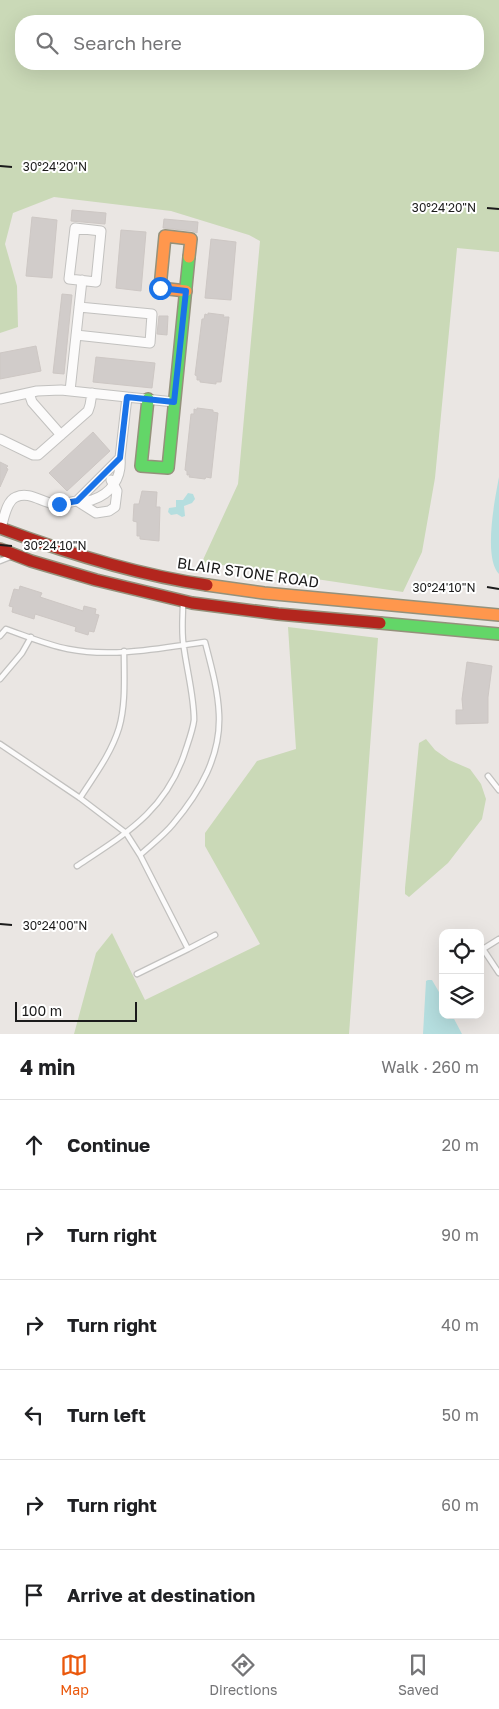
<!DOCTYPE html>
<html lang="en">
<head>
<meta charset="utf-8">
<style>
  :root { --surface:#fff; --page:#f2f2f2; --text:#202124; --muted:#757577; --line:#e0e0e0; --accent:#ea580c }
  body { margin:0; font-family:"Golos Text",sans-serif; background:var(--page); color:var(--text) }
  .controls { position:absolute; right:15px; bottom:15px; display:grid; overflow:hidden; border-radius:10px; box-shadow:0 5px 20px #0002 }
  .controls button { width:45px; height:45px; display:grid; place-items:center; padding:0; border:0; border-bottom:1px solid var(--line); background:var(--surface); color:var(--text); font:25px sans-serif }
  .scale { position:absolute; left:15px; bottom:12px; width:122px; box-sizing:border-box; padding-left:5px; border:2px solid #1b1b1b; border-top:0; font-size:14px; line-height:18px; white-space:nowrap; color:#1b1b1b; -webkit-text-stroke:4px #fff; paint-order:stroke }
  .stop { position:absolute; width:15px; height:15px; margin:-11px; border:4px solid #1a73e8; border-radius:50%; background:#fff }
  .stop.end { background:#1a73e8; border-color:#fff; box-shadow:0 1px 5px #0008 }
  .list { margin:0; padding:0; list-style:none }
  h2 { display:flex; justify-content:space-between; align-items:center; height:65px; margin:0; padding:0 20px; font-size:21px }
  h2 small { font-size:16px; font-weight:400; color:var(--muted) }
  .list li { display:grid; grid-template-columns:32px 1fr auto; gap:15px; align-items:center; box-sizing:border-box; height:90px; padding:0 20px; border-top:1px solid var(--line) }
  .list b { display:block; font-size:19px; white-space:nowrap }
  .list em { font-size:16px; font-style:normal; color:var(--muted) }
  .icon { flex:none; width:28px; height:28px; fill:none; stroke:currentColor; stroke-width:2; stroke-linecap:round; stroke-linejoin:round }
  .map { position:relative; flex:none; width:499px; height:1034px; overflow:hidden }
  .search { position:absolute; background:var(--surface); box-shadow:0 5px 20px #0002; left:15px; right:15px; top:15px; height:55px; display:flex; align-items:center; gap:12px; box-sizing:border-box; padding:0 18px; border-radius:20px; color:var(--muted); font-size:19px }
  .sheet { height:605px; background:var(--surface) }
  nav { display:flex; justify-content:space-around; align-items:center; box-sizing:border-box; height:70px; border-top:1px solid var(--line); background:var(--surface); font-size:14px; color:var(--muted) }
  nav a { display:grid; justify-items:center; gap:2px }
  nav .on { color:var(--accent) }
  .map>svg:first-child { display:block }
</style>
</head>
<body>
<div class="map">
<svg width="499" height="1034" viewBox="0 0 499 1034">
  <rect width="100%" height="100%" fill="#eae6e3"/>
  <!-- forest -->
  <path fill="#cad9b7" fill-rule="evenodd" d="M 0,0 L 499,0 L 499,252 L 457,248 L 435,478 L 422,552 L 403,592 L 202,562 L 238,484 L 260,241 L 249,235 L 171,211 L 54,197 L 13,213 L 5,244 L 17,286 L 18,327 L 0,333 ZM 21,21 L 478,21 L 478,64 L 21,64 Z
    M 288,627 L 378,638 L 349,1034 L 74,1034 L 96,953 L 112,933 L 145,1000 L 260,944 L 205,846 L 205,833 L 257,761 L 296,749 Z
    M 426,739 L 435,750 L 449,760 L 470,769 L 481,784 L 486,799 L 482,819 L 448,863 L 409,897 L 405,894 L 405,888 L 419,743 Z"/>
  <!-- water -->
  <path fill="#b5dedf" d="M 499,477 L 499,574 C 483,557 495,499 499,477 Z
    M 188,493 L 193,494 L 195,499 L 192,503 L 184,506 L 185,516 L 182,517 L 177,514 L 171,515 L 168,512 L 169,508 L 176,507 L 176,500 L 183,500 Z
    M 428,980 L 432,980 L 443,999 L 443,1015 L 452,1015 L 462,1034 L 423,1034 L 426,981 Z"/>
  <!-- building -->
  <path fill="#d1ccca" stroke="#cdc7c4" d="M 72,210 L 106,213 L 105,224 L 71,221 Z
    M 32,217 L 57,220 L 52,278 L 26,276 Z
    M 164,219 L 198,222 L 197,233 L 192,231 L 163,228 Z
    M 121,230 L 146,232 L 141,291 L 116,288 Z
    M 211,239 L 236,242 L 231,300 L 205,298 Z
    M 62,294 L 72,295 L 64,374 L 53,373 Z
    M 208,313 L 224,315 L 223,317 L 229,317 L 221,382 L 216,382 L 216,384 L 200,382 L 200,380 L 197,380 L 197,376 L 195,375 L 202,319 L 204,319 L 205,314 L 208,315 Z
    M 159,316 L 168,316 L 167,335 L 157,334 Z
    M 36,346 L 41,371 L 0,379 L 0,353 Z
    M 96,357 L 155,363 L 152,388 L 93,382 Z
    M 197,408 L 213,410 L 213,412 L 218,413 L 211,478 L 206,477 L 205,479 L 189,477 L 190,475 L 187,475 L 187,471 L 185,470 L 191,414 L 194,414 L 194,409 L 197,410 Z
    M 93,432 L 110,451 L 67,491 L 49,473 Z
    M 0,462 L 8,466 L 6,468 L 8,469 L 0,487 Z
    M 142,491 L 157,492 L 156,507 L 160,507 L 159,541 L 140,539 L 140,536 L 137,536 L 137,522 L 133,521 L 134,504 L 139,504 Z
    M 20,586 L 42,593 L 40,597 L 83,611 L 84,606 L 96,609 L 95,614 L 99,615 L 94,632 L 89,631 L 88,635 L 75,631 L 76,627 L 35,614 L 34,619 L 12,612 L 13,607 L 9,606 L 14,589 L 19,590 Z
    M 467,662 L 492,666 L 488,697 L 488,723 L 456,724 L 456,710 L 463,710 L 462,699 Z"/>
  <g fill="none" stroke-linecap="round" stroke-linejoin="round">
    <defs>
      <path id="lane" d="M 0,561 L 10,557
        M 0,636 L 6,629 C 26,636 47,645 68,649 C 113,658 161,648 205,642 C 211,665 218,690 219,714 C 221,756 200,792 173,824 C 164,835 151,845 140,855
        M 0,679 L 22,653 L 31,637
        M 0,744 L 80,798 L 126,833 L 140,855 L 188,949 L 215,935
        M 488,776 L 499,790
        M 80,798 C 94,776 111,754 119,728 C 126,704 124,676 124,651
        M 77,866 C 127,833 167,810 186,749 C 189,740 193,729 194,720 C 194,696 187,671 184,648 C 181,633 183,617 183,602
        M 499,939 L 483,949 L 499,973
        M 137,974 L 188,949"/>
      <path id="street" d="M 75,228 L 101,231 L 96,282 L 69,279 Z
        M 76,335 L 150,343 L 152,314 L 79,307
        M 70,391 L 82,280
        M 29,393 L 32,402 L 61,435
        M 0,399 L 37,391 L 61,390 L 174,402
        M 0,439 L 33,455 L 38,455 L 88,411 L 90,405 L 92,393
        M 120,458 L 127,397
        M 77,501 L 96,513 L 109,511 L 115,507 L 117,491 L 111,480
        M 1,528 C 4,519 6,501 16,497 C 29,491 41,502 54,504 C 62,505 69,502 77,501 C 82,500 87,502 92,500 C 111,494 122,478 120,458 L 77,501"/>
      <path id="fast" d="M 148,399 L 141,466 L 168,468 L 189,257
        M 380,623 L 499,634"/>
      <path id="slow" d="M 186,291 L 160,288 L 165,236 L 191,239 L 189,257
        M 207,585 L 264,593 L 499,615"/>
      <path id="jam" d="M 0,528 C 67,553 136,575 207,585
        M 0,549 L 31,561 L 96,580 L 192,603 L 278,614 L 380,623"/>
    </defs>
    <!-- lane casing -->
    <use href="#lane" stroke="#c2c1bf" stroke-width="7"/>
    <!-- street casing -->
    <use href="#street" stroke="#c2c1bf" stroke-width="11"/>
    <!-- fast casing -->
    <use href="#fast" stroke="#94917b" stroke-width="14"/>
    <!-- slow casing -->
    <use href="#slow" stroke="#94917b" stroke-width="14"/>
    <!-- jam casing -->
    <use href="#jam" stroke="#94917b" stroke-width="14"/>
    <!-- lane -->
    <use href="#lane" stroke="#fcfbfb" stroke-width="4.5"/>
    <!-- street -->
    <use href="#street" stroke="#fcfbfb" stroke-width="9"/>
    <!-- fast -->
    <use href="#fast" stroke="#63d668" stroke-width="11"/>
    <!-- slow -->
    <use href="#slow" stroke="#ff974d" stroke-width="11"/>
    <!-- jam -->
    <use href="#jam" stroke="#b3261e" stroke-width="11"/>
  </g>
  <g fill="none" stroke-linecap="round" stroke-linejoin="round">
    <!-- route -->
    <path stroke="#1a73e8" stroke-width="6" d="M 59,504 L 77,501 L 120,458 L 127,397 L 174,402 L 186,291 L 160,288"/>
  </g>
  <!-- ticks -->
  <path fill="none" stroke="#1b1b1b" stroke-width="2" d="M 0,166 L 12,167M 487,208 L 499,209M 0,545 L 12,546M 487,587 L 499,589M 0,924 L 12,925"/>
  <g text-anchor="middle" stroke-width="4" stroke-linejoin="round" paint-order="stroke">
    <!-- street labels -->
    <g font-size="15" fill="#1b1b1b" stroke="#fff">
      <text transform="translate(248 573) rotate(8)" y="5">BLAIR STONE ROAD</text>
    </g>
  </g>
  <g font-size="12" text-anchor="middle" fill="#1b1b1b" stroke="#fff" stroke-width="4" stroke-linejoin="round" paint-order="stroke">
    <text x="55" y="171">30°24'20"N</text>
    <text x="444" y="212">30°24'20"N</text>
    <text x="55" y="550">30°24'10"N</text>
    <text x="444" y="592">30°24'10"N</text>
    <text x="55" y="930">30°24'00"N</text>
  </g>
</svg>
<div class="controls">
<button><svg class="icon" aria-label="locate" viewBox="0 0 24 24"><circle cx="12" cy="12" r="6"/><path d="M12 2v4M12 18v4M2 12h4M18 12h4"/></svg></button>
<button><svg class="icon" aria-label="layers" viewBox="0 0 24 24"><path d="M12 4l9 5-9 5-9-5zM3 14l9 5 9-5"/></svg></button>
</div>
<div class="scale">100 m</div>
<div class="stop" style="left:160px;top:288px"></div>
<div class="stop end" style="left:59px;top:504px"></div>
<div class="search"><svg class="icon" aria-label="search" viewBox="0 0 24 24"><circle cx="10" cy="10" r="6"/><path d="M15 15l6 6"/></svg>Search here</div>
</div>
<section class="sheet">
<h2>4 min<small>Walk · 260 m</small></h2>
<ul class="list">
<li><svg class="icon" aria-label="ahead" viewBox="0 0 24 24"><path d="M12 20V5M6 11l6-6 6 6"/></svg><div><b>Continue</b></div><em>20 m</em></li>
<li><svg class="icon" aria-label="right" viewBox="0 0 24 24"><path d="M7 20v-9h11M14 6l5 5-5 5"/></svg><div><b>Turn right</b></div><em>90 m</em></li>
<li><svg class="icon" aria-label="right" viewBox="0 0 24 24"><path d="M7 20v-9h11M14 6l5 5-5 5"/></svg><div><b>Turn right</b></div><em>40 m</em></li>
<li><svg class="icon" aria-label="left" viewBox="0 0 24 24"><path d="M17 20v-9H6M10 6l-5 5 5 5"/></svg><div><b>Turn left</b></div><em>50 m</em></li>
<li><svg class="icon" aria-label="right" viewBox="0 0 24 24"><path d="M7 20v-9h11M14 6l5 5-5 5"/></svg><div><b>Turn right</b></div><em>60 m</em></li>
<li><svg class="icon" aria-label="arrive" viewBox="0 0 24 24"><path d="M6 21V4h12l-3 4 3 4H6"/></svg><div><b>Arrive at destination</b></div></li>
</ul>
</section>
<nav>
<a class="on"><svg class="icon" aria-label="map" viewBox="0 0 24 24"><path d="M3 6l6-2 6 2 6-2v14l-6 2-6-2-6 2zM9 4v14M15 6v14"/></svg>Map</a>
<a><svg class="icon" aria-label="directions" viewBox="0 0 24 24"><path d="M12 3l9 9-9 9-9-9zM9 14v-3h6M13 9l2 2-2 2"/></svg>Directions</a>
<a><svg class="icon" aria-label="saved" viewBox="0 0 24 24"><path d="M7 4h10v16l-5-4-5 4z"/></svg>Saved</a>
</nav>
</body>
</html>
